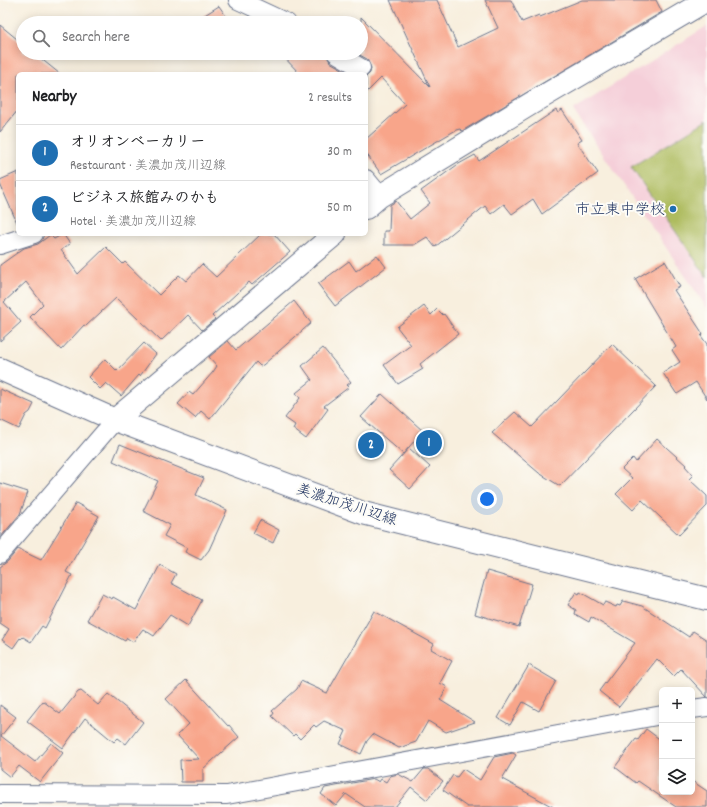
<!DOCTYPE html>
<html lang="en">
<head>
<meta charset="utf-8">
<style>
  :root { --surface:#fff; --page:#f2f2f2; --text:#202124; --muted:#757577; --line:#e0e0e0; --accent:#1f6fb2 }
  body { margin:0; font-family:Dekko,"Klee One",sans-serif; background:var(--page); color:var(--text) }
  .controls { position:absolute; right:12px; bottom:12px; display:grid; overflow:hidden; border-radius:6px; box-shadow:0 2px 10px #0003 }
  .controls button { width:36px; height:36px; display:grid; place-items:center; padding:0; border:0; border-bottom:1px solid var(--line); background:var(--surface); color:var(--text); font:20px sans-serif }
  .you { position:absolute; left:487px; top:499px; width:14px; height:14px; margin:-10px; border:3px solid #fff; border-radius:50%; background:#1a73e8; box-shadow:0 0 0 6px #1a73e833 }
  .badge { display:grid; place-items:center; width:26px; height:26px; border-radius:50%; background:var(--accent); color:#fff; font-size:13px; font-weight:700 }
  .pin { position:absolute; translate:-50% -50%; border:2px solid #fff; box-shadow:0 1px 4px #0006 }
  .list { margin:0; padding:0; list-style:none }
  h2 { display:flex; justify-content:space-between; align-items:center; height:52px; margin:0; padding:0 16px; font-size:17px }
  h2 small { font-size:13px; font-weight:400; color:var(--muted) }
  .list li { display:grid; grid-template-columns:26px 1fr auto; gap:12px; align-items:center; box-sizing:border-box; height:56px; padding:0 16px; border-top:1px solid var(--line) }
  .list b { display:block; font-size:15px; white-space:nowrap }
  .list p { margin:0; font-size:13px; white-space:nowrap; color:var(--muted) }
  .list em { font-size:13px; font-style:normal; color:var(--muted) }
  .icon { flex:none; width:22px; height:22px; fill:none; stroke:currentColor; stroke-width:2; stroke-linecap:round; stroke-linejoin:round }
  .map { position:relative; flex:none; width:707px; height:807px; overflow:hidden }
  .search { position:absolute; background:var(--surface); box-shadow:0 2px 10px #0003; left:16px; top:16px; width:352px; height:44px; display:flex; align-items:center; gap:10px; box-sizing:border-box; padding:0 14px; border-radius:22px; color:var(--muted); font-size:15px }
  .panel { position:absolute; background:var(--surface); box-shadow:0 2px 10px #0003; left:16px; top:72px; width:352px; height:164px; border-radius:6px }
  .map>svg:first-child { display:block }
</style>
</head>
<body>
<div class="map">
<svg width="707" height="807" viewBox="0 0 707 807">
  <rect width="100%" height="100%" fill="#fdfcf7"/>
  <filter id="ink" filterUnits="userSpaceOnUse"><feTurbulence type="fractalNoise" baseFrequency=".025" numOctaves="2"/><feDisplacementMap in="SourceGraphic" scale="8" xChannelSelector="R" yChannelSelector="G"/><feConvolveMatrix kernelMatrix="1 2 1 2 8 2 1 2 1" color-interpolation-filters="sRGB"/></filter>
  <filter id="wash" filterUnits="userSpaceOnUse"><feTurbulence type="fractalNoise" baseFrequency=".012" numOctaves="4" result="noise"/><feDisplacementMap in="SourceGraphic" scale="16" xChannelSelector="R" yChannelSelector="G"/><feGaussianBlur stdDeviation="0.9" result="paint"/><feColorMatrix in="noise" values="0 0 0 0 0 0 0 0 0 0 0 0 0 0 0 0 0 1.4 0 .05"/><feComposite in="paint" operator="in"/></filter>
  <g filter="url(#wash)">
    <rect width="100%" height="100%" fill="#f8efde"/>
    <!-- built -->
    <path fill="#f5cfd9" d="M 707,26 L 707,308 L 573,110 Z"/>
    <!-- green -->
    <path fill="#aebc5f" stroke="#64765e" d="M 707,120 L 707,277 L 631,167 Z"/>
    <g id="blocks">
      <!-- building -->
      <path fill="#f8a58a" d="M 390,0 L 437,0 L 458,47 L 498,28 L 485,0 L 511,0 L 522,22 L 539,15 L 540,17 L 582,0 L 656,0 L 662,12 L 462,131 L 460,129 L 456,130 L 381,174 L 366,153 L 366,139 L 405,104 L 381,78 L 366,93 L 366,77 L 370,73 L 371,68 L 367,59 L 356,53 L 361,53 L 361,17 L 430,87 Z
        M 219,6 L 231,23 L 192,23 Z
        M 0,25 L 23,44 L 23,53 L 34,53 L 60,74 L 18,74 L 18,110 L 0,132 Z
        M 280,53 L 326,53 L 330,62 L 351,74 L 300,74 Z
        M 556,110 L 558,113 L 562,110 L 582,140 L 577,143 L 598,173 L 542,214 L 533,199 L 512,214 L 504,204 L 491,214 L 485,206 L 435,247 L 427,237 L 414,245 L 384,245 L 384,231 L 389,231 L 390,205 L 396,201 L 410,219 L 430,203 L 421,191 L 457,165 L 475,155 L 479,161 Z
        M 18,172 L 18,225 L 0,184 L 0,180 Z
        M 63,234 L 70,244 L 61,250 L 78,274 L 106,247 L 123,264 L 125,262 L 159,295 L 179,275 L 186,281 L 202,264 L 216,277 L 261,234 L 274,234 L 290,252 L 252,285 L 249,282 L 212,316 L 215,319 L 202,330 L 188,315 L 161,341 L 116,298 L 86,326 L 84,325 L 61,350 L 30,317 L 43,304 L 26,282 L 4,302 L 21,322 L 0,341 L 0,265 L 24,248 L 38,244 L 50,235 L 54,239 Z
        M 377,255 L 386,267 L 335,306 L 318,284 L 349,261 L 356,271 Z
        M 665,261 L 680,287 L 674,290 L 703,334 L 701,336 L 707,344 L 707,399 L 696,382 L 677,394 L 676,393 L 663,373 L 680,362 L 672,350 L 676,347 L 635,279 Z
        M 294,301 L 311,323 L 263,365 L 260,366 L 256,362 L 210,419 L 201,411 L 195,418 L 178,404 L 189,392 L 193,395 L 213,372 L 217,366 L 209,357 L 228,341 L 236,350 Z
        M 424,306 L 431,315 L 437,309 L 443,315 L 444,314 L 458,334 L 420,364 L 423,369 L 398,384 L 384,365 L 411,345 L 397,327 Z
        M 144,343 L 156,354 L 140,376 L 139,375 L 121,396 L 106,383 L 100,389 L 88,377 L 105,359 L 117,371 Z
        M 612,344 L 656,386 L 560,486 L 539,473 L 492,433 L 515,412 L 532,427 Z
        M 323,348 L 351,382 L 347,385 L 349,387 L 324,406 L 328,409 L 306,439 L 293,429 L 295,425 L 285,418 L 300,398 L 296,393 L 312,380 L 302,366 Z
        M 0,389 L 34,404 L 30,412 L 26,415 L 19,429 L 0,420 Z
        M 382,394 L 423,431 L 403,454 L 361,417 Z
        M 657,439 L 686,465 L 685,466 L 693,475 L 689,479 L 707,496 L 707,506 L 679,535 L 642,500 L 633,510 L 616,494 L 632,478 L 622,469 L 633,458 L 636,462 Z
        M 120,444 L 204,478 L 196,495 L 227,510 L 209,550 L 201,560 L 185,552 L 187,548 L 164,536 L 170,525 L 143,511 L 158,481 L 113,461 Z
        M 409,448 L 430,467 L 410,489 L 389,470 Z
        M 0,483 L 28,492 L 20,514 L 0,538 Z
        M 76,503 L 99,516 L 66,572 L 72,575 L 45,628 L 42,626 L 31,642 L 23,637 L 21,639 L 20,638 L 13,648 L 2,640 L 9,629 L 0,623 L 0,567 L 8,561 L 18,549 L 41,560 Z
        M 260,520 L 279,530 L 273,543 L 253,533 Z
        M 160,565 L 176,574 L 171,583 L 202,600 L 188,626 L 170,615 L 154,636 L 143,629 L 133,642 L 127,638 L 125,641 L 87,620 L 102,594 L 112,599 L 113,597 L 136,610 Z
        M 487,571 L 532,584 L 519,627 L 475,614 Z
        M 576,592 L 579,594 L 580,592 L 603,605 L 605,602 L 616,607 L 617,605 L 620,606 L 623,601 L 642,606 L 689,637 L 693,631 L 707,640 L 707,697 L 681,669 L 674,676 L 657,659 L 619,707 L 599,691 L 635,643 L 591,617 L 589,622 L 575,614 L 576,610 L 568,605 Z
        M 374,611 L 434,644 L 431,649 L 452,661 L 440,683 L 447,687 L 440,700 L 475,722 L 446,732 L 428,721 L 416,742 L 399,748 L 373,734 L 367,741 L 361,754 L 340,744 L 346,731 L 324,721 L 316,727 L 314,725 L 300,739 L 295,734 L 293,736 L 272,716 L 274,713 L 272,711 L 297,689 L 301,681 L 327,693 Z
        M 529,665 L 556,681 L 539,711 L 523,702 L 510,725 L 498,718 Z
        M 186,680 L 228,726 L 229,725 L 239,737 L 203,769 L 203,782 L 181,782 L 180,760 L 199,759 L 177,735 L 189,724 L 166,699 Z
        M 81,691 L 98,705 L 108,694 L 143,722 L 126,744 L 118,738 L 114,742 L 85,718 L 63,748 L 27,721 L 43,701 L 60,714 L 78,692 Z
        M 0,705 L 16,717 L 1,736 L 35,762 L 51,743 L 63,753 L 40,782 L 19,766 L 10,777 L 0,769 Z
        M 646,729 L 662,741 L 662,792 L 692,792 L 692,781 L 707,791 L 707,807 L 676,807 L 638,781 L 636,783 L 615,767 L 636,739 L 638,740 Z
        M 513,753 L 516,755 L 502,779 L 553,807 L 467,807 L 443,790 L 453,775 L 457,777 L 463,769 L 480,780 L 494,757 Z
        M 424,769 L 428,769 L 443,781 L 427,800 L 411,787 L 395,807 L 365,807 L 346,794 L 336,806 L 321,794 L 325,788 L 374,779 L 379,782 L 381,779 L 386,782 L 390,776 L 398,774 L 413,782 Z"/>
    </g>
  </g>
  <g filter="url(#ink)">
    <use href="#blocks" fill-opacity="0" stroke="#68728b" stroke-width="1"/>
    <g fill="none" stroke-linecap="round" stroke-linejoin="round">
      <defs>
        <path id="minor" d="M 238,0 L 287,23
          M 336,53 L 361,68
          M 366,179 L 380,196
          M 0,245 L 34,234
          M 0,554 L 115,420
          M 692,709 L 707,707
          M 0,794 L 227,795 L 662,715"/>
        <path id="tertiary" d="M 366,208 L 380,196 L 532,103 L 707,0
          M 115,420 L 335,234"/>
        <path id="secondary" d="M 0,369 L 115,420 L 363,513 L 707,599"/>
      </defs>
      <!-- minor casing -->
      <use href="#minor" stroke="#68728b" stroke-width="20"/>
      <!-- tertiary casing -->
      <use href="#tertiary" stroke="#68728b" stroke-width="24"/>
      <!-- secondary casing -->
      <use href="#secondary" stroke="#68728b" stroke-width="24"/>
      <!-- minor -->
      <use href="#minor" stroke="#fff" stroke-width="18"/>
      <!-- tertiary -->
      <use href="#tertiary" stroke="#fff" stroke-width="22"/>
      <!-- secondary -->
      <use href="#secondary" stroke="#fff" stroke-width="22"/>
    </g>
  </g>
  <!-- markers -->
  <circle fill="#1f6fb2" stroke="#fdfcf7" stroke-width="1.5" cx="673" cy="209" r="4"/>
  <g text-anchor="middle" stroke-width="4" stroke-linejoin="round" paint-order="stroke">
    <!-- poi labels -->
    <g font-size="15" fill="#1b2f5e" stroke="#fdfcf7" text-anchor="end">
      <text x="665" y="214">市立東中学校</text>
    </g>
    <!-- street labels -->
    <g font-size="15" fill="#1b2f5e" stroke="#fdfcf7">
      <text transform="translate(347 504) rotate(18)" y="5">美濃加茂川辺線</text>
    </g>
  </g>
</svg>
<div class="controls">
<button>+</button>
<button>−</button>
<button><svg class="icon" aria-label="layers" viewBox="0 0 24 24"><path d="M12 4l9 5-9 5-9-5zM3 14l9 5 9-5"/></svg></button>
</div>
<div class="you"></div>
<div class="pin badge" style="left:429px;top:443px">1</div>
<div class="pin badge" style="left:371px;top:445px">2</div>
<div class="search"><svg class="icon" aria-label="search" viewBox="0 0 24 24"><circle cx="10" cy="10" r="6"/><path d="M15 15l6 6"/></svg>Search here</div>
<section class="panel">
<h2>Nearby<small>2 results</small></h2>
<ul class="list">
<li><span class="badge">1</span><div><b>オリオンベーカリー</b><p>Restaurant · 美濃加茂川辺線</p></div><em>30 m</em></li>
<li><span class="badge">2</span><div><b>ビジネス旅館みのかも</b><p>Hotel · 美濃加茂川辺線</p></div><em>50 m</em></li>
</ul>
</section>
</div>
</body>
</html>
